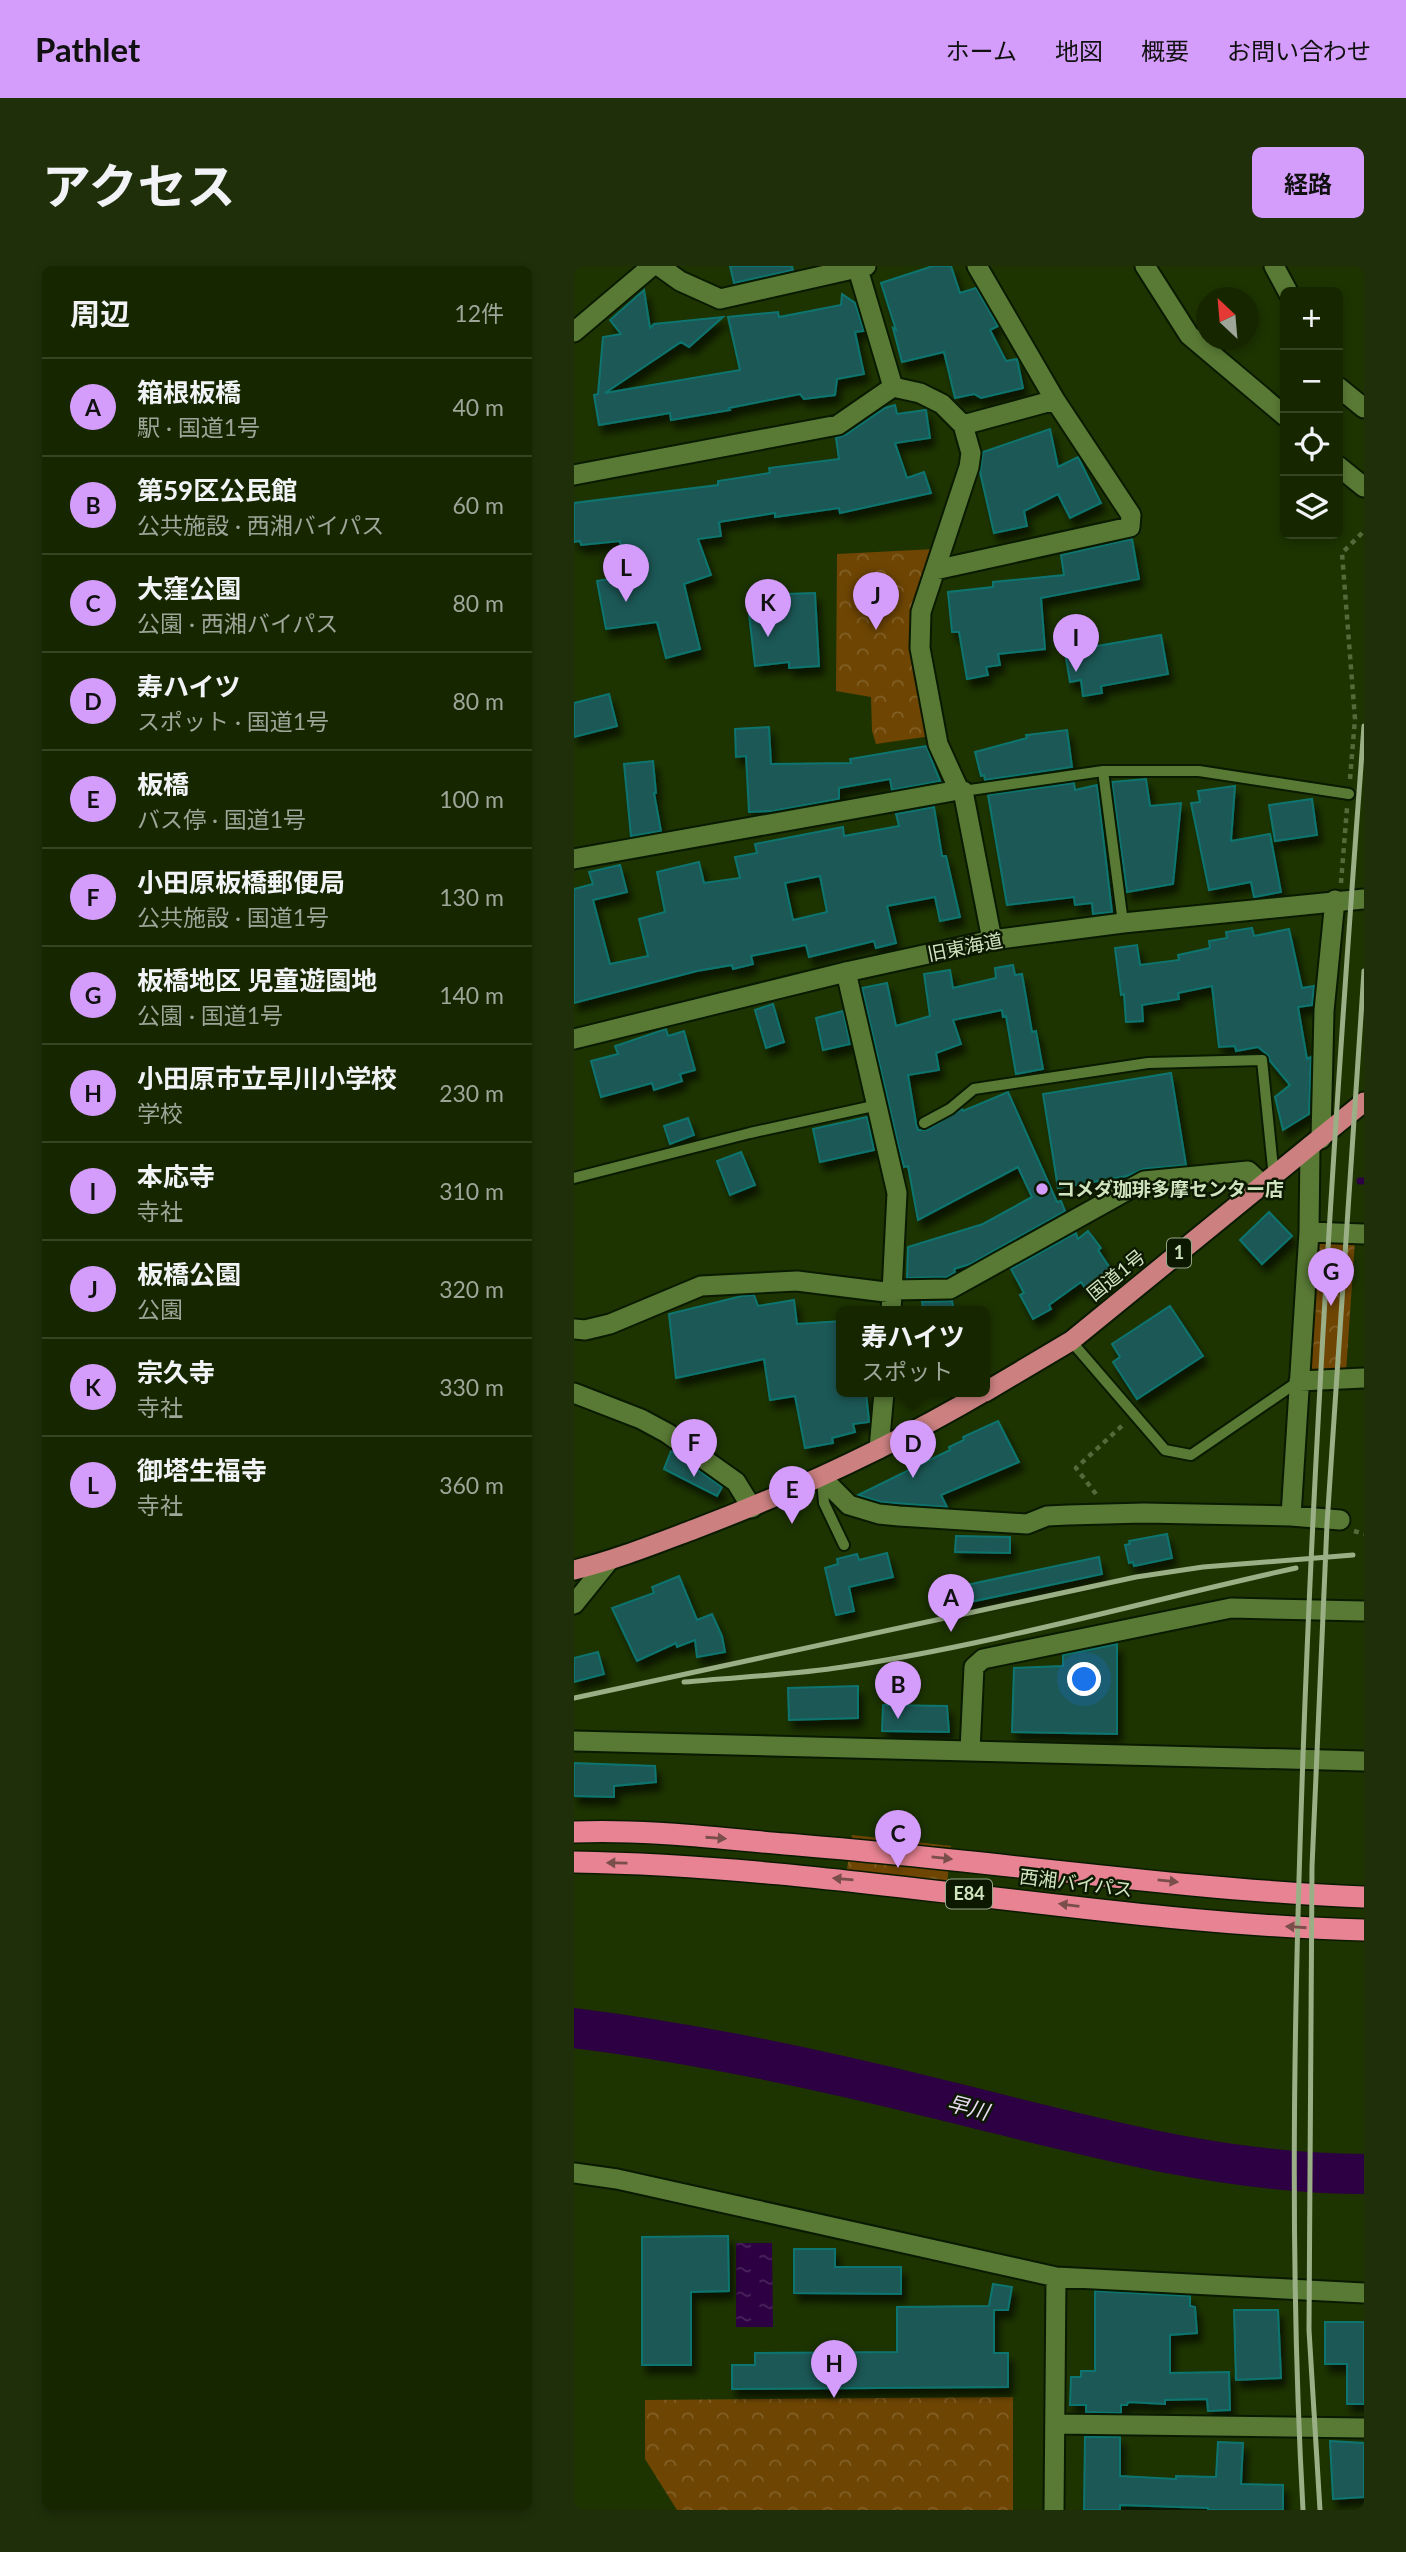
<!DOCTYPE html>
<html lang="ja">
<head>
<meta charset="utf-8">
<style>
  :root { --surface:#162700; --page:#1f2f0a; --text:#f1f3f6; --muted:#9ea599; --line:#354422; --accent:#d49cfb }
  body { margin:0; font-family:Lato,"Noto Sans JP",sans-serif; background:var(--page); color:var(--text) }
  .controls { position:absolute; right:21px; top:21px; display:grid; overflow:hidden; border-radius:10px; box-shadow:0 4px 10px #0003 }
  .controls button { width:63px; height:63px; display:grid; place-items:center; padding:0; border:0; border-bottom:2px solid var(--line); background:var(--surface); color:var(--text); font:35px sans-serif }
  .compass { position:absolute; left:622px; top:21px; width:63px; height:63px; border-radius:50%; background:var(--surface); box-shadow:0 4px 10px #0003; rotate:334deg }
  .you { position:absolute; left:511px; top:1414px; width:24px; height:24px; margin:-18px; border:5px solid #fff; border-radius:50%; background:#1a73e8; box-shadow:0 0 0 10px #1a73e833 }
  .badge { display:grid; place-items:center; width:46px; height:46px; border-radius:50%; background:var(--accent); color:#111; font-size:23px; font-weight:700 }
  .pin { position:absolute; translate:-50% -58px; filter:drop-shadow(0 2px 4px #0008) }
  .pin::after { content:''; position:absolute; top:37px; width:24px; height:21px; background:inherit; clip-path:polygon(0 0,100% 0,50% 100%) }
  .popup { position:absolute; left:262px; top:1040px; width:154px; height:91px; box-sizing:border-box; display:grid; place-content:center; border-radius:10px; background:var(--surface); filter:drop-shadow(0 2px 5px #0005); font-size:23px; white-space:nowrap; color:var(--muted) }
  .popup b { font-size:26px; color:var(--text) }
  .popup::after { content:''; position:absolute; left:50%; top:100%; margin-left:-14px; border:14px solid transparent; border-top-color:var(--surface) }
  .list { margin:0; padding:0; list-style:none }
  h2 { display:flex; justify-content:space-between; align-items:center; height:91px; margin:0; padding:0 28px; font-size:30px }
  h2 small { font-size:23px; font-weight:400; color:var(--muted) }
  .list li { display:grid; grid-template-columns:46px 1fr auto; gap:21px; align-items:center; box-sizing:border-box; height:98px; padding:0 28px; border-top:2px solid var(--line) }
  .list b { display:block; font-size:26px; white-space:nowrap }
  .list p { margin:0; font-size:23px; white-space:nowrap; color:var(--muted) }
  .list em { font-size:23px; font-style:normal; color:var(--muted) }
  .icon { flex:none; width:38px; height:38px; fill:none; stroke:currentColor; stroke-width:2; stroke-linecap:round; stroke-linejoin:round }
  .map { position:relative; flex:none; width:790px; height:2244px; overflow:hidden; border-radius:10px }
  header { display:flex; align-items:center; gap:42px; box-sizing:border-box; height:98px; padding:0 35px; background:var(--accent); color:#111 }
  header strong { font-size:33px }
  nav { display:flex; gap:38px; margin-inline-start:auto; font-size:24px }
  .intro { display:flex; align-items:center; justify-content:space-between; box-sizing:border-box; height:168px; padding:0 42px }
  h1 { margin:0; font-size:49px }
  .button { padding:18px 32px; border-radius:10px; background:var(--accent); color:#111; font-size:24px; font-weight:700 }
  main { display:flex; gap:42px; padding:0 42px }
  aside { flex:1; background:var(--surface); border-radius:10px; box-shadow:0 4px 10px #0003 }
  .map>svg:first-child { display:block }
</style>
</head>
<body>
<header>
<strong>Pathlet</strong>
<nav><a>ホーム</a><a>地図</a><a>概要</a><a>お問い合わせ</a></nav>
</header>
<div class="intro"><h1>アクセス</h1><a class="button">経路</a></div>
<main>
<aside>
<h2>周辺<small>12件</small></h2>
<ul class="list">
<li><span class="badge">A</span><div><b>箱根板橋</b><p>駅 · 国道1号</p></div><em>40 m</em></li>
<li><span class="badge">B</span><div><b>第59区公民館</b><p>公共施設 · 西湘バイパス</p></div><em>60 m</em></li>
<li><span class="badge">C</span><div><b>大窪公園</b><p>公園 · 西湘バイパス</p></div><em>80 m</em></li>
<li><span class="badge">D</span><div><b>寿ハイツ</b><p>スポット · 国道1号</p></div><em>80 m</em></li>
<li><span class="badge">E</span><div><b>板橋</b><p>バス停 · 国道1号</p></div><em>100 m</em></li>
<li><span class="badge">F</span><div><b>小田原板橋郵便局</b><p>公共施設 · 国道1号</p></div><em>130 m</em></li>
<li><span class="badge">G</span><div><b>板橋地区 児童遊園地</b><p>公園 · 国道1号</p></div><em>140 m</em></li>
<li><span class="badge">H</span><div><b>小田原市立早川小学校</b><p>学校</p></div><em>230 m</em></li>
<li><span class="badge">I</span><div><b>本応寺</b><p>寺社</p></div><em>310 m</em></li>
<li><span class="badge">J</span><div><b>板橋公園</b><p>公園</p></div><em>320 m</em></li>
<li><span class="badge">K</span><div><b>宗久寺</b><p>寺社</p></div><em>330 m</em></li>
<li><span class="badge">L</span><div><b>御塔生福寺</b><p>寺社</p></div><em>360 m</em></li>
</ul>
</aside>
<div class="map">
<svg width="790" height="2244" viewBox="0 0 790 2244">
  <defs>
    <pattern id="park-crowns" width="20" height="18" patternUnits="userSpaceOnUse" patternTransform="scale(1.75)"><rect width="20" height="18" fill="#6e4503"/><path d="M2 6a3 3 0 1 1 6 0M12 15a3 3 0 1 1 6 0" fill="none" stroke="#826026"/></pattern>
    <pattern id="water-ripples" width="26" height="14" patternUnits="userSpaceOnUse" patternTransform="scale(1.75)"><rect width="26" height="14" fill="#2d0043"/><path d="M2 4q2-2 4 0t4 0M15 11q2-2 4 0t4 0" fill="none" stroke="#4a255c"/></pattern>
    <filter id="shadow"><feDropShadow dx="4.5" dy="8" stdDeviation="3.5" flood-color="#0009"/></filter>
  </defs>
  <rect width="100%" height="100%" fill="#1d3400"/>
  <!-- park -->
  <path fill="url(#park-crowns)" d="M 361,283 L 342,345 L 357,470 L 302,478 L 298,465 L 297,431 L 262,425 L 263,288 Z
    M 741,973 L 781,974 L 772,1106 L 732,1109 Z
    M 278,1569 L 377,1580 L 371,1638 L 270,1624 Z
    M 439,2131 L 439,2244 L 103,2244 L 71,2193 L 71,2134 Z"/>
  <!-- water -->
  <path fill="url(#water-ripples)" d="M 162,1977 L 198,1977 L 199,2061 L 162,2061 Z"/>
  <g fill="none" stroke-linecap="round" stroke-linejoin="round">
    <!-- stream -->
    <path stroke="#2d0043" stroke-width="7" d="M 786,915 L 790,915"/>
    <!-- river -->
    <path stroke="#2d0043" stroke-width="40" d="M 0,1762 C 123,1777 244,1803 364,1833 C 504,1867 644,1908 790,1908"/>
  </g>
  <!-- building -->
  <path fill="#1a5956" stroke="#107470" stroke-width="2" fill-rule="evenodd" filter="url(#shadow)" d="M 156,0 L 218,0 L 219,4 L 160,17 Z
    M 359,0 L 377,0 L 386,27 L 402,22 L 424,60 L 416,64 L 432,95 L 443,93 L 449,122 L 407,132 L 400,128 L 381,132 L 370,86 L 328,96 L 319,62 L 322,64 L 307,17 Z
    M 70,24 L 76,62 L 80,58 L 149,51 L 115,81 L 107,76 L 31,127 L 166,104 L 154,51 L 204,46 L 205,51 L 267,39 L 268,28 L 281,37 L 290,65 L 281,66 L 290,108 L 263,113 L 261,129 L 230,133 L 226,128 L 155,142 L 156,144 L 97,154 L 96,147 L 25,159 L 20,129 L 24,128 L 29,71 L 47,68 L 36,54 Z
    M 321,139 L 323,148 L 352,144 L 356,172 L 321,177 L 333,212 L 350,206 L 357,227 L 266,247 L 265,242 L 201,251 L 201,247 L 145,256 L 147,270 L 124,273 L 137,309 L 110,318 L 126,383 L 92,392 L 83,356 L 32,363 L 23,315 L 51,310 L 46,275 L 7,279 L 6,275 L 0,276 L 0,237 L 144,219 L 144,215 L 196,207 L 195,202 L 265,193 L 262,172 L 271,169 L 311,142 Z
    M 476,163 L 484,201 L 504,191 L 527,237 L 496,252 L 484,228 L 450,245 L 453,260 L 420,267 L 406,206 L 409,186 Z
    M 558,273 L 565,313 L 467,332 L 471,383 L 424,388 L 426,399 L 412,401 L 414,409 L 393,413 L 385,366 L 378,366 L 374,326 L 419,321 L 419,316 L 490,309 L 487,289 Z
    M 241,327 L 245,400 L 215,402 L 215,396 L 181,400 L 175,348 L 212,343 L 211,328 Z
    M 587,369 L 594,408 L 527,420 L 528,427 L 509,430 L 507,414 L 496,416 L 490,380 L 522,375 L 523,380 Z
    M 35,428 L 43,460 L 0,471 L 0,437 Z
    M 195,461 L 197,498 L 277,497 L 276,493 L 352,480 L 366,515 L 318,524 L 316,513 L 265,522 L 265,533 L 199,545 L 175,546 L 172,490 L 162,491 L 161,463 Z
    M 493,464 L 498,501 L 411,514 L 410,509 L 407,510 L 401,486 L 453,472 L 452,469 Z
    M 79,495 L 82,527 L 80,527 L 87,565 L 57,570 L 50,498 Z
    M 572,513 L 576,540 L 607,537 L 599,618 L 553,626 L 538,516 Z
    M 500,517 L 501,524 L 523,519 L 538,646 L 519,648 L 518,637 L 501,639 L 500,631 L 433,639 L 414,529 Z
    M 661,520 L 657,575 L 696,568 L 707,626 L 680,631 L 677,616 L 635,624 L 617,537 L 626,536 L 624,525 Z
    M 738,533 L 743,569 L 701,575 L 695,539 Z
    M 360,541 L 368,590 L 372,590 L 386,651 L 366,655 L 361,631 L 313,640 L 322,677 L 302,682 L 300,675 L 235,691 L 232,679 L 177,690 L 179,698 L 159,703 L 158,699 L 123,705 L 0,737 L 0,623 L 19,618 L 15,606 L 46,599 L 53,626 L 19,634 L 36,698 L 74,690 L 65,653 L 91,646 L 83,606 L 125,596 L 130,617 L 166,612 L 161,591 L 183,587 L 181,578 L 269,561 L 270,570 L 325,560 L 322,548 ZM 246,610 L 253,646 L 219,654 L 211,617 Z
    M 678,662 L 680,670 L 715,663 L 728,722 L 740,720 L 738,739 L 724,741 L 733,793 L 737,791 L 735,848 L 709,864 L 701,831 L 716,819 L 696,795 L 694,789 L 684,781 L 662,785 L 661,780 L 645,781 L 638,720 L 604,727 L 605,733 L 568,739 L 569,755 L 552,756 L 550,728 L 547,729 L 541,682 L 563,679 L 566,699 L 605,694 L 604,689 L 636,682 L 635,675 L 653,672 L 652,666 Z
    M 439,699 L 441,709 L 448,708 L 458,766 L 462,765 L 469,803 L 442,808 L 432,750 L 429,751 L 428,744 L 379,754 L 387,778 L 362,787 L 365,804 L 334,809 L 342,857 L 344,864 L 353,864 L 388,843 L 389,845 L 434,826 L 483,936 L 487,935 L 491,945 L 396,998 L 380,1003 L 381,1006 L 373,1011 L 333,1012 L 334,981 L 409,958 L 458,931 L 444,901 L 344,954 L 334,900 L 330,901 L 324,878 L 288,722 L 313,717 L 322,760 L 356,750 L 350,708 L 376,704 L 379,722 L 422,712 L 421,702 Z
    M 199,738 L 210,776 L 192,782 L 181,744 Z
    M 269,745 L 276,778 L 249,784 L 242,752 Z
    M 92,763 L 94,770 L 110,765 L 121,804 L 106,808 L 108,815 L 80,824 L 78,817 L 27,831 L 17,795 L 44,788 L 41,780 Z
    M 597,807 L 612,899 L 569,903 L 553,910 L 484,922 L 469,828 Z
    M 293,851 L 300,884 L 246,896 L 239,863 Z
    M 114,852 L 120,869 L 96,878 L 90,860 Z
    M 167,886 L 181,919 L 156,929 L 143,895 Z
    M 695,946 L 718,970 L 688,998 L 666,974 Z
    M 514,965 L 527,982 L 524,984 L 540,1008 L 513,1025 L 507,1016 L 475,1039 L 477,1043 L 459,1053 L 446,1029 L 450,1027 L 437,1003 L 502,967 L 504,973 Z
    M 180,1029 L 184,1040 L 220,1034 L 223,1058 L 267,1055 L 267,1126 L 292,1126 L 295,1156 L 279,1158 L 281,1166 L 258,1172 L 259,1177 L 231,1182 L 221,1130 L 196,1134 L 190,1093 L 102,1112 L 95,1048 L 168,1030 Z
    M 378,1035 L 380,1046 L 350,1046 L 348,1036 Z
    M 596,1040 L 629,1090 L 563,1133 L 539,1096 L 546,1091 L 538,1078 Z
    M 424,1155 L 445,1196 L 367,1229 L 373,1241 L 307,1236 L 284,1229 L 376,1184 L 375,1181 L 390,1174 L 389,1171 Z
    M 97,1185 L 148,1221 L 143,1230 L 90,1203 Z
    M 593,1268 L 598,1292 L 560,1300 L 559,1296 L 555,1297 L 551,1279 L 556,1278 L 555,1275 Z
    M 382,1270 L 436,1271 L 436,1287 L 381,1286 Z
    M 313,1287 L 319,1311 L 275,1321 L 280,1345 L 262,1349 L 251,1302 L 264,1298 L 263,1293 L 283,1288 L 285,1294 Z
    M 525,1291 L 528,1308 L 382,1339 L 378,1322 Z
    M 105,1310 L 123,1354 L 138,1348 L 148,1370 L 151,1386 L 123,1391 L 121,1374 L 103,1381 L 102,1377 L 63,1395 L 38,1342 L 80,1327 L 78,1321 Z
    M 543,1378 L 543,1468 L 438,1466 L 440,1402 L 489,1400 L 489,1389 Z
    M 24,1386 L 30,1408 L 0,1416 L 0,1392 Z
    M 284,1420 L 284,1452 L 215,1454 L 214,1422 Z
    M 309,1439 L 373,1440 L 375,1466 L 308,1465 Z
    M 0,1497 L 81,1500 L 82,1516 L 40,1520 L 40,1531 L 0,1530 Z
    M 154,1970 L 155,2025 L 117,2026 L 117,2099 L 68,2099 L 68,1971 Z
    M 220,1983 L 261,1983 L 261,2001 L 327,2001 L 327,2028 L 220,2027 Z
    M 419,2018 L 438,2021 L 434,2044 L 420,2044 L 420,2087 L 434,2087 L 434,2121 L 158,2123 L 158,2099 L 181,2099 L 181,2087 L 323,2086 L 323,2041 L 415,2040 Z
    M 521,2025 L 616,2030 L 616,2040 L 621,2041 L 623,2067 L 596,2069 L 596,2107 L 655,2106 L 656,2144 L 634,2145 L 633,2133 L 591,2134 L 591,2138 L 554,2136 L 553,2139 L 547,2139 L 547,2147 L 512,2146 L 512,2139 L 496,2139 L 497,2111 L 507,2111 L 507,2105 L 521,2105 Z
    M 660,2044 L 704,2044 L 707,2112 L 662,2114 Z
    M 751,2056 L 790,2056 L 790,2138 L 773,2138 L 773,2098 L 751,2098 Z
    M 511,2171 L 546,2171 L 546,2210 L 602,2213 L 602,2210 L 642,2211 L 644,2176 L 669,2177 L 667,2218 L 709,2219 L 709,2244 L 634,2244 L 634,2242 L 546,2239 L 546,2244 L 510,2244 Z
    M 756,2175 L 790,2177 L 790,2231 L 759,2233 Z"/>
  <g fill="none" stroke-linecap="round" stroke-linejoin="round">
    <defs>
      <path id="service" d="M 529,505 L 549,657
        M 389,525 L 529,505 L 625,505 L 775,528
        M 350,857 L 376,843 L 400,823 L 574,797 L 688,794 L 700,912
        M 0,912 L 176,867 L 304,839
        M 497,1075 L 591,1184 L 617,1189 L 725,1115
        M 248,1213 L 250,1237 L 270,1279"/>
      <path id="minor" d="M 85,0 L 106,15 L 146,33 L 292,0
        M 283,0 L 319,121
        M 571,0 L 615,69 L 711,150
        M 700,0 L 714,26
        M 0,66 L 78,0
        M 764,121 L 790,142
        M 389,159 L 481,134
        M 764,200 L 790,221
        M 0,209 L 264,159 L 319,121 L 346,127 L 368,138 L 389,159 L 397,187 L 395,201 L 347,346 L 346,382 L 364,478 L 385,524 L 389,525 L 418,674
        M 361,304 L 556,261 L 557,249 L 481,134 L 403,0
        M 0,593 L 385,524
        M 272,706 L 323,927 L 317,1046
        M 747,873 L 750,745 L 761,634
        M 735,966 L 790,968
        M 319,1024 L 376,1023 L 570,915 L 674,905 L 689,919
        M 0,1063 L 11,1064 L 36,1058 L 127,1020 L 223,1015 L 319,1027
        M 725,1115 L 790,1112
        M 0,1127 L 67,1153 L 93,1167 L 162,1216 L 178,1242
        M 305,1183 L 310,1126
        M 247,1211 L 275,1239 L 305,1248 L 325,1250 L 453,1258 L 473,1250 L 494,1249 L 570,1247 L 717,1250 L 735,966 L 736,880
        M 717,1250 L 766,1254
        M 0,1338 L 34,1296
        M 396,1484 L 400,1401 L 409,1393 L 657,1342 L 790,1345
        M 0,1907 L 43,1913 L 482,2011 L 790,2027
        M 481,2158 L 790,2162
        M 480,2244 L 482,2011"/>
      <path id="tertiary" d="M 0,773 L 272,706 L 418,674 L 549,657 L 790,633
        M 0,1475 L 790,1495"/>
      <path id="trunk" d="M 411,1126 L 497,1075 L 790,836
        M 0,1304 C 41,1294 81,1278 121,1263 C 221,1225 318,1180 410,1126"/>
      <path id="motorway" d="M 0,1566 C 70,1563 141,1572 211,1578 C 404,1593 597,1623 790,1631
        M 0,1596 C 265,1600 525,1657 790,1664"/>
    </defs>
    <!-- service casing -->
    <use href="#service" stroke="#0a1a00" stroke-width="14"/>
    <!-- minor casing -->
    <use href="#minor" stroke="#0a1a00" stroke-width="23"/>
    <!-- tertiary casing -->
    <use href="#tertiary" stroke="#0a1a00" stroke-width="23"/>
    <!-- trunk casing -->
    <use href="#trunk" stroke="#0a1a00" stroke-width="23"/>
    <!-- motorway casing -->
    <use href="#motorway" stroke="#0a1a00" stroke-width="24"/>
    <!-- path -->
    <path stroke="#546a3b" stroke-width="4.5" stroke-dasharray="5 5" stroke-linecap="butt" d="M 776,513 L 781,453 L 768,287 L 790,265
      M 767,617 L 773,542
      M 522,1228 L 502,1202 L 551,1157
      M 780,1265 L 790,1268"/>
    <!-- service -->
    <use href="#service" stroke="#597a35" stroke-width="10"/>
    <!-- minor -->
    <use href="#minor" stroke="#597a35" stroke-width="19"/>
    <!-- tertiary -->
    <use href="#tertiary" stroke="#597a35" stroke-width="19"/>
    <!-- trunk -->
    <use href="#trunk" stroke="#cc8180" stroke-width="19"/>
    <!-- motorway -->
    <use href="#motorway" stroke="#e88393" stroke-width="21"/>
    <!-- rail -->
    <path stroke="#9aaf86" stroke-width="5" d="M 110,1416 C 163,1411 217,1409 269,1401 C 422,1378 571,1335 722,1302
      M 0,1432 L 562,1311 L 629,1301 L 779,1289
      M 729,2244 C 715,1993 720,1741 729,1490 C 741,1147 764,803 790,460
      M 746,2244 L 735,2064 L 738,1601 L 753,1258 L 790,705"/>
  </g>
  <!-- one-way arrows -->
  <defs><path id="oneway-solid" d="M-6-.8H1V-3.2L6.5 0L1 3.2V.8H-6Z" transform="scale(1.75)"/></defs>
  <g fill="#7a4e4a">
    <use href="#oneway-solid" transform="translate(142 1572) rotate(4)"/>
    <use href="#oneway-solid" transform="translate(368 1592) rotate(6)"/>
    <use href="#oneway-solid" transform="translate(43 1597) rotate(-179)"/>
    <use href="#oneway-solid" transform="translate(269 1613) rotate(-175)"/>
    <use href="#oneway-solid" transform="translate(594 1615) rotate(6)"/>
    <use href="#oneway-solid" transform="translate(495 1639) rotate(-173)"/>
    <use href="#oneway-solid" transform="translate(722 1661) rotate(-176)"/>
  </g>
  <!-- markers -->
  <circle fill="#d49cfb" stroke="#0c1900" stroke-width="2.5" cx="468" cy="923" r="7"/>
  <g text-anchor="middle" stroke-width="5" stroke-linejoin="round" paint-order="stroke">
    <!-- shield labels -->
    <g fill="#0c1900" stroke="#95a786" stroke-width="2">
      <rect x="593" y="972.5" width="24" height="29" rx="5"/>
      <rect x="372" y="1613.5" width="46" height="29" rx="5"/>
    </g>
    <g font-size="18" font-weight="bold" fill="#d0e4c0">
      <text x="605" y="993">1</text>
      <text x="395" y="1634">E84</text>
    </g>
    <!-- street labels -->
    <g font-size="19" fill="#d0e4c0" stroke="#0c1900">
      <text transform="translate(391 681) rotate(-11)" y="7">旧東海道</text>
      <text transform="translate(542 1009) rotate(-39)" y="7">国道1号</text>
      <text transform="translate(502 1617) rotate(7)" y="7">西湘バイパス</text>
    </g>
    <!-- poi labels -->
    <g font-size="19" font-weight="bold" fill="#d0e4c0" stroke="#0c1900" text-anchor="start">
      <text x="482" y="930">コメダ珈琲多摩センター店</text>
    </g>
    <!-- water labels -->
    <g font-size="21" font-style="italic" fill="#ebddf5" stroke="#0c1900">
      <text transform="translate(394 1842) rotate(14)" y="7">早川</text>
    </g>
  </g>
</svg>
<div class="controls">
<button>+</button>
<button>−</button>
<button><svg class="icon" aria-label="locate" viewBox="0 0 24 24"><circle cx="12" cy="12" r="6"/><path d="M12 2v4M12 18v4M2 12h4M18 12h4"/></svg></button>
<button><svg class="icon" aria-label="layers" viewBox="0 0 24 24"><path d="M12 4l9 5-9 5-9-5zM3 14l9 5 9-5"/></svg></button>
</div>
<svg class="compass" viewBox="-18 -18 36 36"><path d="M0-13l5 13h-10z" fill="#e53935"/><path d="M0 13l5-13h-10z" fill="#9ea599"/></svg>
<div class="you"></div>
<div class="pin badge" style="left:377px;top:1366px">A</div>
<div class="pin badge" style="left:324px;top:1453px">B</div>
<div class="pin badge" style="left:324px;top:1602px">C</div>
<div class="pin badge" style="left:339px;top:1212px">D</div>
<div class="popup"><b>寿ハイツ</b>スポット</div>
<div class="pin badge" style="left:218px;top:1258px">E</div>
<div class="pin badge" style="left:120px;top:1211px">F</div>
<div class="pin badge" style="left:757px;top:1040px">G</div>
<div class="pin badge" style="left:260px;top:2132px">H</div>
<div class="pin badge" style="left:502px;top:406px">I</div>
<div class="pin badge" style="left:302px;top:364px">J</div>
<div class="pin badge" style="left:194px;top:371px">K</div>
<div class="pin badge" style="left:52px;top:336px">L</div>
</div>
</main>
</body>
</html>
